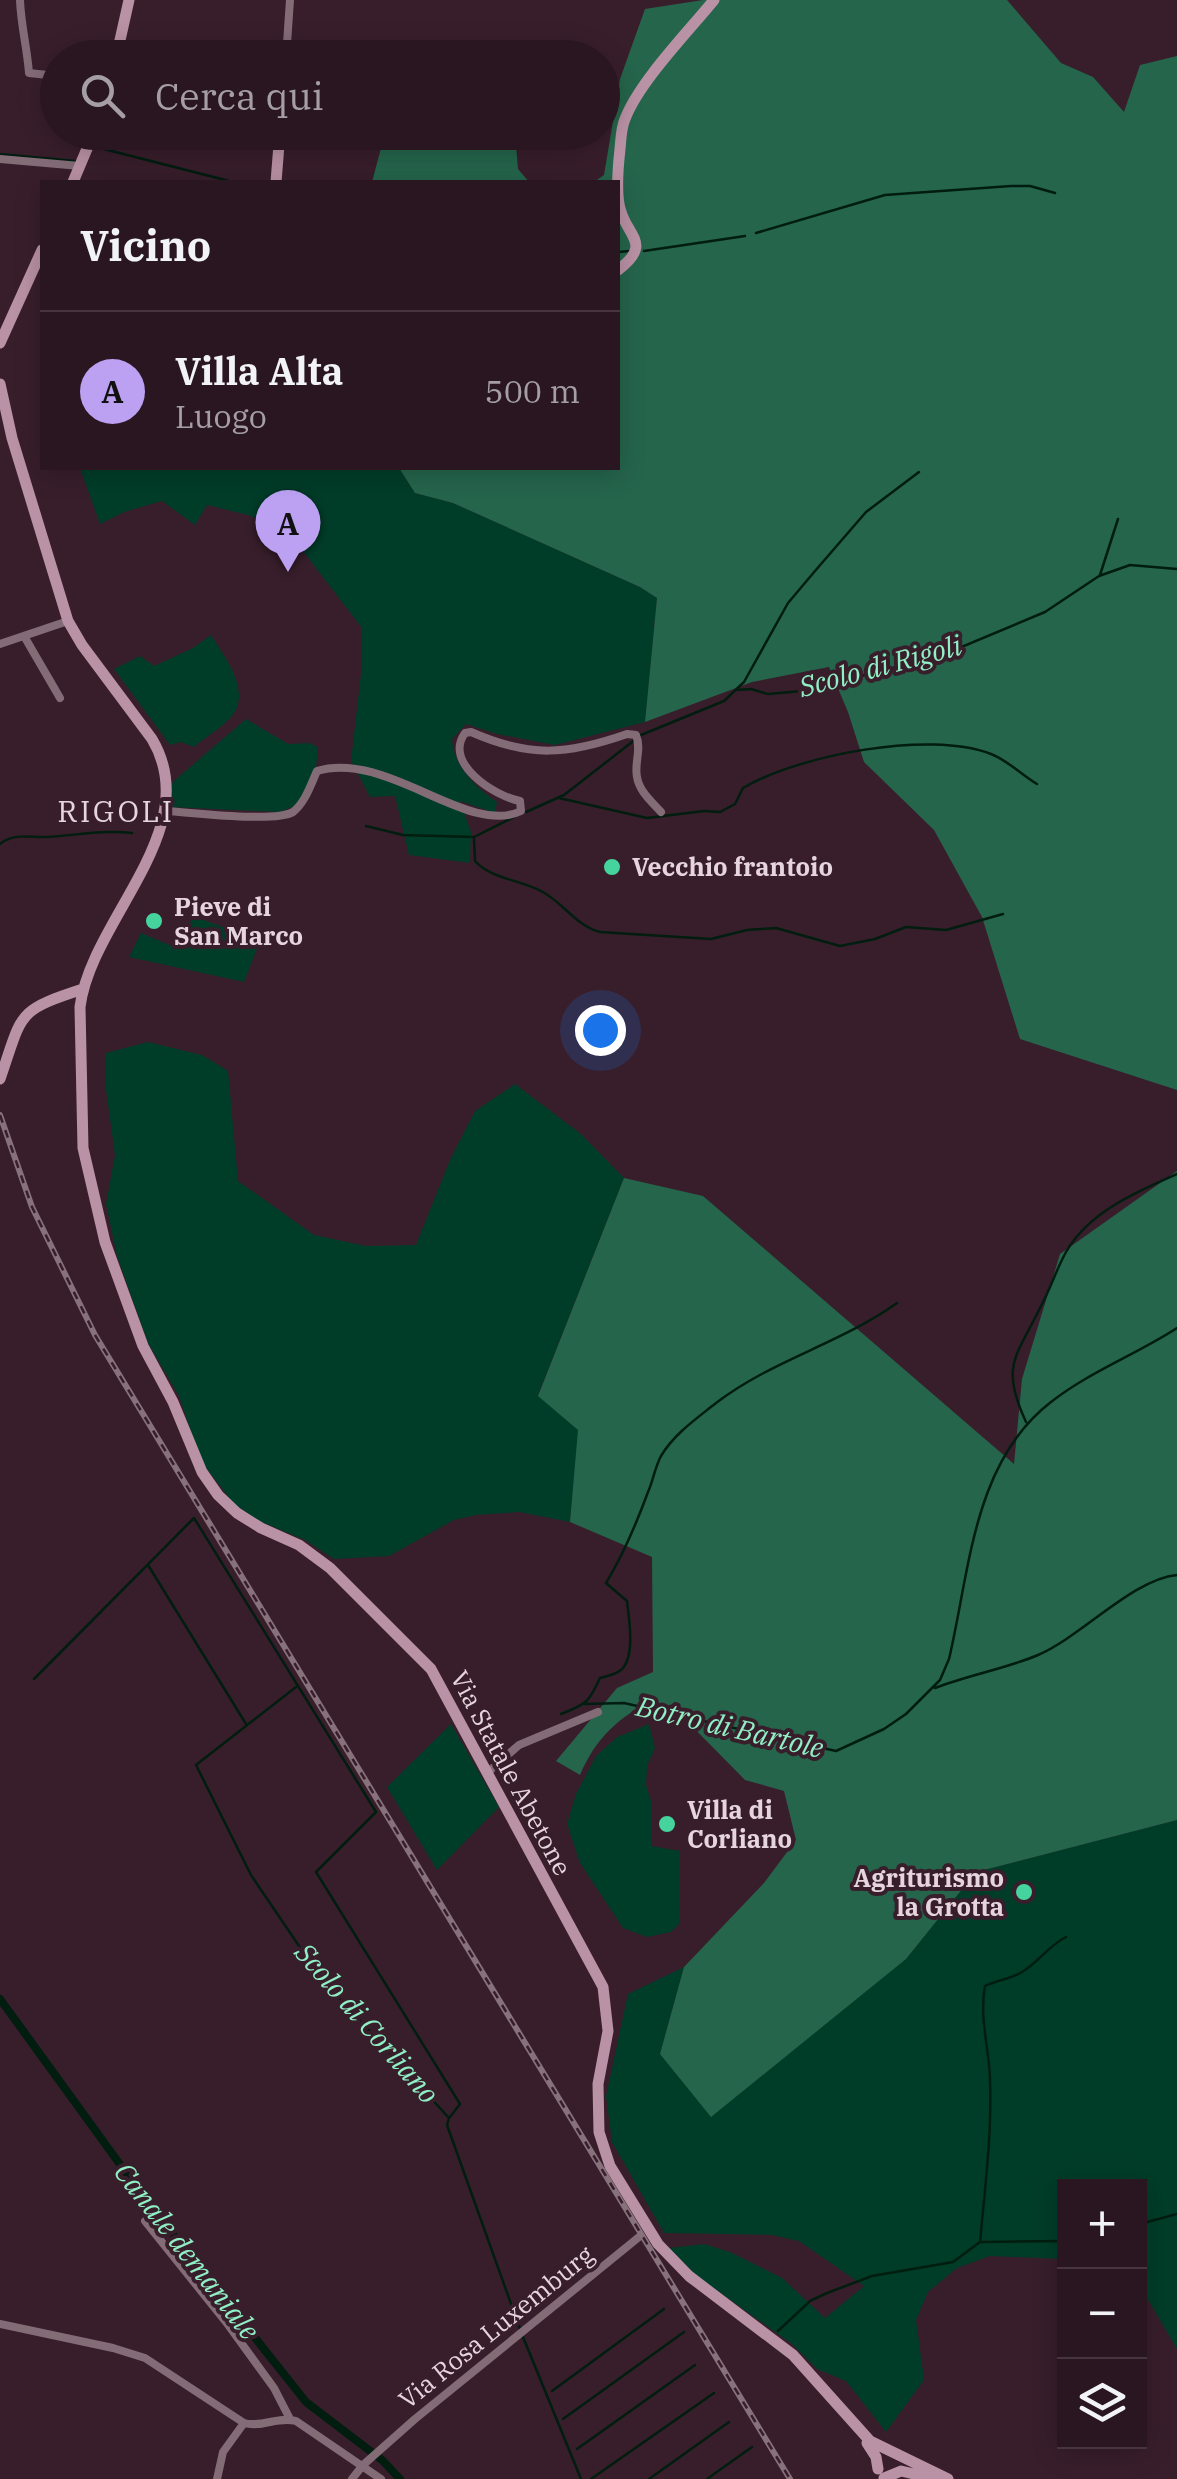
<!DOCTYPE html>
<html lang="it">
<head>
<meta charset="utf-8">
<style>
  :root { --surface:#2a1620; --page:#36232d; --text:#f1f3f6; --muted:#a59fa5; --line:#46353e; --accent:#bca0f2 }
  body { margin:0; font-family:"IBM Plex Serif",serif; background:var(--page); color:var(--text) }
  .controls { position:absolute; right:30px; bottom:30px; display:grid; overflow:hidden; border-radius:0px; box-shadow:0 5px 25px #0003 }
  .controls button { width:90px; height:90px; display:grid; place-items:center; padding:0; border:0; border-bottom:2px solid var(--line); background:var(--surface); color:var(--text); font:50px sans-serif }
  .you { position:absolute; left:600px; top:1030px; width:35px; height:35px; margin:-25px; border:8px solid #fff; border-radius:50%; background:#1a73e8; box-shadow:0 0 0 15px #1a73e833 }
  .badge { display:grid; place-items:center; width:65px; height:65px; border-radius:50%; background:var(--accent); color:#111; font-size:32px; font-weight:700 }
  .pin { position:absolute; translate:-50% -82px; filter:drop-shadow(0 2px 5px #0008) }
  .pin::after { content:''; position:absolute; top:52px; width:35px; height:30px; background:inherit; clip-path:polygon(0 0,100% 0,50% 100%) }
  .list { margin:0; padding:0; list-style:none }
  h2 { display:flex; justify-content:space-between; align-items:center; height:130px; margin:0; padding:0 40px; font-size:42px }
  h2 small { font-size:32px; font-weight:400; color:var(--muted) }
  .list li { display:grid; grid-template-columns:65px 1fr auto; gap:30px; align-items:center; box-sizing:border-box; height:160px; padding:0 40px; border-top:2px solid var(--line) }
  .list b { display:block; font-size:38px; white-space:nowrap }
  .list p { margin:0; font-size:32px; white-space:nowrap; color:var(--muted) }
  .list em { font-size:32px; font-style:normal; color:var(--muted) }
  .icon { flex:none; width:55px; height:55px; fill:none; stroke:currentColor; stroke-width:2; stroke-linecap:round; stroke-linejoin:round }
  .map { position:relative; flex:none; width:1177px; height:2479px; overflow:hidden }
  .search { position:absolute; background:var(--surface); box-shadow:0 5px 25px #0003; left:40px; top:40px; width:580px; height:110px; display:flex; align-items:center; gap:25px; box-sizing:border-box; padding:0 35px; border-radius:55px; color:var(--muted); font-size:38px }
  .panel { position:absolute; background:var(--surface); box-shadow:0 5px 25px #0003; left:40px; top:180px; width:580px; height:290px; border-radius:0px }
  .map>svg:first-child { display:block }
</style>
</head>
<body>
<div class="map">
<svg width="1177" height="2479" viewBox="0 0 1177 2479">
  <rect width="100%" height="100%" fill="#381e2b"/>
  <!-- green -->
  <path fill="#003d29" d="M 80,468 L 399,468 L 415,493 L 453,503 L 640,587 L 657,598 L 645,722 L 555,745 L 497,734 L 466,724 L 452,739 C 453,766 476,788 497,802 L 495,813 L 460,801 L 471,832 L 470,863 L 409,855 L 395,796 L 370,797 L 351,761 L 362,665 L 362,628 L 289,533 L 248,515 L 207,505 L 195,525 L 162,501 L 124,512 L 100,524 Z
    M 211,635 C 224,656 252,691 232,716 C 222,728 205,737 194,747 L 181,742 L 170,745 L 114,669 L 140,656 L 154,666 L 193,648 Z
    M 246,719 L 288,744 L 309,743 L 318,747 L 316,768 L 297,805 L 280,812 L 171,807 L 171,785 L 175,780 Z
    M 193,916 L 260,941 L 244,982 L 129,957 L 141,933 L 179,949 Z
    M 148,1042 L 202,1055 L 228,1071 L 238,1181 L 314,1235 L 366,1246 L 416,1245 L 450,1160 L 475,1111 L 515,1084 L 581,1134 L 624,1178 L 538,1395 L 579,1430 L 570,1522 L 519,1512 L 476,1515 L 454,1520 L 389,1556 L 334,1559 L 305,1540 L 259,1521 L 233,1503 L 201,1461 L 179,1396 L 148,1343 L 117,1256 L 106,1204 L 115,1155 L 106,1090 L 106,1053 Z
    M 451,1724 L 499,1807 L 437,1870 L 387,1787 Z
    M 649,1724 L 655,1748 L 647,1766 L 646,1785 L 652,1804 L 651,1846 L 680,1851 L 679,1924 L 671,1932 L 647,1937 L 623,1928 L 580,1863 L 567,1824 L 576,1794 L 596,1756 L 617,1737 Z
    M 1177,1820 L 1177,2349 L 1140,2286 L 1140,2186 L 1064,2186 L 1064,2259 L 990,2256 L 957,2268 L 928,2292 L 916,2320 L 924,2380 L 886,2432 L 846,2381 L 817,2369 L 792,2344 L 697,2276 L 669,2248 L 704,2244 L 730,2252 L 782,2278 L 825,2318 L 864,2286 L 799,2241 L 772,2235 L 664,2233 L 612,2142 L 606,2096 L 628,1994 L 684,1967 L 660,2054 L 906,1959 L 976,1872 Z"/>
  <!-- forest -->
  <path fill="#25654c" d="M 703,0 L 1007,0 L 1061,63 L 1093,77 L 1124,112 L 1140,65 L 1177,56 L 1177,1090 L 1020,1039 L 982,917 L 934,830 L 864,762 L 848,712 L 829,667 L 752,682 L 645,722 L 657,598 L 640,587 L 453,503 L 415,493 L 399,468 L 618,468 L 618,182 L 594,182 L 604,175 L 620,79 L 645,9 Z
    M 385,133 L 515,133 L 518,169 L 529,182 L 372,182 Z
    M 1177,1171 L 1177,1820 L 976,1872 L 906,1959 L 711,2117 L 660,2054 L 684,1967 L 764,1883 L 796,1840 L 784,1791 L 745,1780 L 676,1710 L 652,1700 C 617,1719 596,1738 580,1775 L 556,1761 L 617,1688 L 653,1672 L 652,1557 L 570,1522 L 578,1430 L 538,1396 L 624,1178 L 703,1196 L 1014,1464 L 1022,1379 L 1060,1254 Z"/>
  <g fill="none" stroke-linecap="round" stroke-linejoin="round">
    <!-- stream -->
    <path stroke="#001d10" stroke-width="2.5" d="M 96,147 L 233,182
      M 0,154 L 75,161
      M 756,233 L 885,195 L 1011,186 L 1030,186 L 1055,193
      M 644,251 L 745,236
      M 618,252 L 630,251
      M 1100,575 L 1118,519
      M 737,690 L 751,689 L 768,694 L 802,691 L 940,656 L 1045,612 L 1099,576 L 1130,565 L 1177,569
      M 559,798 L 647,818 L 704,811 L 720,812 L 735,804 L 743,788 C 799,755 929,730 991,754 C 1007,760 1022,775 1037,784
      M 526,812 L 564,795 L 641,735 L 724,701 L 744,682 L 788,603 L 815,571 L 866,512 L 919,472
      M 366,826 L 403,835 L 474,837 L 518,815
      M 474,839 L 475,861 C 490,878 520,880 541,891 C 563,902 576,926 600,932 L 711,939 L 747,930 L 776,928 L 840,946 L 875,939 L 906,927 L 946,930 L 1003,914
      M 0,844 C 15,832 31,838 48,837 C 79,835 100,830 132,833
      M 1026,1422 C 1000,1366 1016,1357 1040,1308 C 1050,1290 1056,1270 1066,1252 C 1089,1212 1136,1192 1177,1174
      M 148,1565 L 246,1724
      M 34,1679 L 194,1518 L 376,1812 L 316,1872 L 460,2104 L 450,2117
      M 296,1687 L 196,1765 L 251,1875 L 320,1977 L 449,2118 L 447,2125 L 520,2329
      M 935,1688 C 968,1675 1005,1669 1038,1655 C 1082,1636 1133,1579 1177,1575
      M 585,1704 L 624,1703 L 836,1751 L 884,1729 L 906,1714 L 940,1680 L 949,1659 C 970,1570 973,1462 1051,1402 C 1089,1372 1137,1354 1177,1328
      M 561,1714 C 587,1704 589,1702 600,1678 C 608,1676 618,1674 623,1668 C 635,1654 629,1618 627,1601 L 606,1583 C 623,1555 637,1522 648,1492 C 653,1481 655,1467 661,1456 C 674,1434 696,1419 716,1403 C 774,1359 838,1345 897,1303
      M 1140,2224 L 1177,2214
      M 980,2242 C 985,2187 992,2134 990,2079 C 989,2047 979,2018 985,1986 C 997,1980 1011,1979 1022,1972 C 1039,1962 1048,1946 1066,1937
      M 778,2331 L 810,2301 L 827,2293 L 872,2276 L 953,2262 L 980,2242 L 1064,2241
      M 523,2337 L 581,2479
      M 552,2391 L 664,2309
      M 563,2419 L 684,2332
      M 577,2449 L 695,2365
      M 591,2479 L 714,2393
      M 649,2479 L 729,2422
      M 707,2479 L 752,2447"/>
    <!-- canal -->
    <path stroke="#001d10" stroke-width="8" d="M 0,1999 L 148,2203 L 306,2402 L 382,2460 L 400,2479"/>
    <!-- street -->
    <path stroke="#846c77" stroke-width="8" d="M 20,0 C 21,26 27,47 29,73 L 57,76 L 53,105 L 58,108
      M 286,58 L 290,0
      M 0,159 L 80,166
      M 24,636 L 60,698
      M 0,644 L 68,621
      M 165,811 C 190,812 275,823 293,812 C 305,803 311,784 317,771 C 387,750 468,837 521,811 L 520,801 C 494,796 443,763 465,733 L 471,732 C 530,758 567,755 627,734 L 636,735 C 642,749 634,763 637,777 C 639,791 652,802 661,812
      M 487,1773 L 519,1745 L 598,1712
      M 145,2221 L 226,2322 L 274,2388 L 290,2419
      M 0,2324 L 113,2348 L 145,2358 L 244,2423 C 262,2428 278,2416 296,2421 L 381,2479
      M 217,2479 L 223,2452 L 244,2423
      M 352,2479 L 363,2465 L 415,2419 L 639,2237"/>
    <!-- secondary -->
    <path stroke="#ba92a5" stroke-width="11" d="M 116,58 L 129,0
      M 73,182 L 94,132
      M 276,182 L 280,132
      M 618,270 C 655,242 624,236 619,204 C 616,187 618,167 620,149 C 621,139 621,128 625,119 C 639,82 688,32 714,0
      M 0,343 L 42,250
      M 0,384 L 12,438 L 68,621 L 82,645 L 152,739 C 206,830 91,919 80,1007 L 83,1148 L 105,1242 L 143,1346 L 173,1402 L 202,1472 L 218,1495 L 237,1513 L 261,1528 L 299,1545 L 330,1568 L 431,1669 L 603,1987 L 608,2031 L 598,2084 L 599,2132 L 610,2166 L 658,2244 L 689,2276 L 793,2355 L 870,2441 L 948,2479
      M 0,1079 C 23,1013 15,1011 83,989
      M 867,2443 L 876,2457 L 878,2469
      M 884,2478 L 901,2471 L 932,2478"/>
    <defs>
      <path id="rail" d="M 0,1115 L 32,1207 L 95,1335 L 790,2479"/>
    </defs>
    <!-- rail casing -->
    <use href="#rail" stroke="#87717b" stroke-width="6"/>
    <!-- rail -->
    <use href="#rail" stroke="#381e2b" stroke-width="2.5" stroke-dasharray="8" stroke-linecap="butt"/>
  </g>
  <!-- markers -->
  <g fill="#46d49e" stroke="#381e2b" stroke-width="4">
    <circle cx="612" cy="867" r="10"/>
    <circle cx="154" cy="921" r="10"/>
    <circle cx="667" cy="1824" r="10"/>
    <circle cx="1024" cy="1892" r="10"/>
  </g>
  <g text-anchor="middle" stroke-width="8" stroke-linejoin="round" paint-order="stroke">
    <!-- poi labels -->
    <g font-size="25" font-weight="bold" fill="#e7d5dd" stroke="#381e2b" text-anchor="start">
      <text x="632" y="876">Vecchio frantoio</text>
      <text x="174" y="916">Pieve di<tspan x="174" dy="29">San Marco</tspan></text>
      <text x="687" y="1819">Villa di<tspan x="687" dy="29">Corliano</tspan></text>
      <text x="1004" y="1887" text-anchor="end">Agriturismo<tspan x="1004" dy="29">la Grotta</tspan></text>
    </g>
    <!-- street labels -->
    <g font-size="25" fill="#e7d5dd" stroke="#381e2b">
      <text transform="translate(511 1773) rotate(62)" y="9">Via Statale Abetone</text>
      <text transform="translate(496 2327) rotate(-39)" y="9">Via Rosa Luxemburg</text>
    </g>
    <!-- water labels -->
    <g font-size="28" font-style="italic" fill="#90efc5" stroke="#381e2b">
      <text transform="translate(880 666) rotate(-15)" y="10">Scolo di Rigoli</text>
      <text transform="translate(730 1727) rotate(13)" y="10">Botro di Bartole</text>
      <text transform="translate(367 2023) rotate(49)" y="10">Scolo di Corliano</text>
      <text transform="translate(187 2251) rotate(52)" y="10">Canale demaniale</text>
    </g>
    <!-- quarter labels -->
    <g font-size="30" letter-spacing="2.5" fill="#e7d5dd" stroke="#381e2b">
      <text x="116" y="822">RIGOLI</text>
    </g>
  </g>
</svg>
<div class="controls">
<button>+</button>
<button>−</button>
<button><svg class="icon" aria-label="layers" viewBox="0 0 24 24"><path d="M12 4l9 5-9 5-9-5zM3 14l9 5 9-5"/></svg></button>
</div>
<div class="you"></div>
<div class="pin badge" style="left:288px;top:572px">A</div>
<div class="search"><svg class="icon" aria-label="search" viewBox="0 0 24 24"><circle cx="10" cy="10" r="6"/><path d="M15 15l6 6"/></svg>Cerca qui</div>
<section class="panel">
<h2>Vicino<small></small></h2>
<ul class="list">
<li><span class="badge">A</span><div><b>Villa Alta</b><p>Luogo</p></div><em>500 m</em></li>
</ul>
</section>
</div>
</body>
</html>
